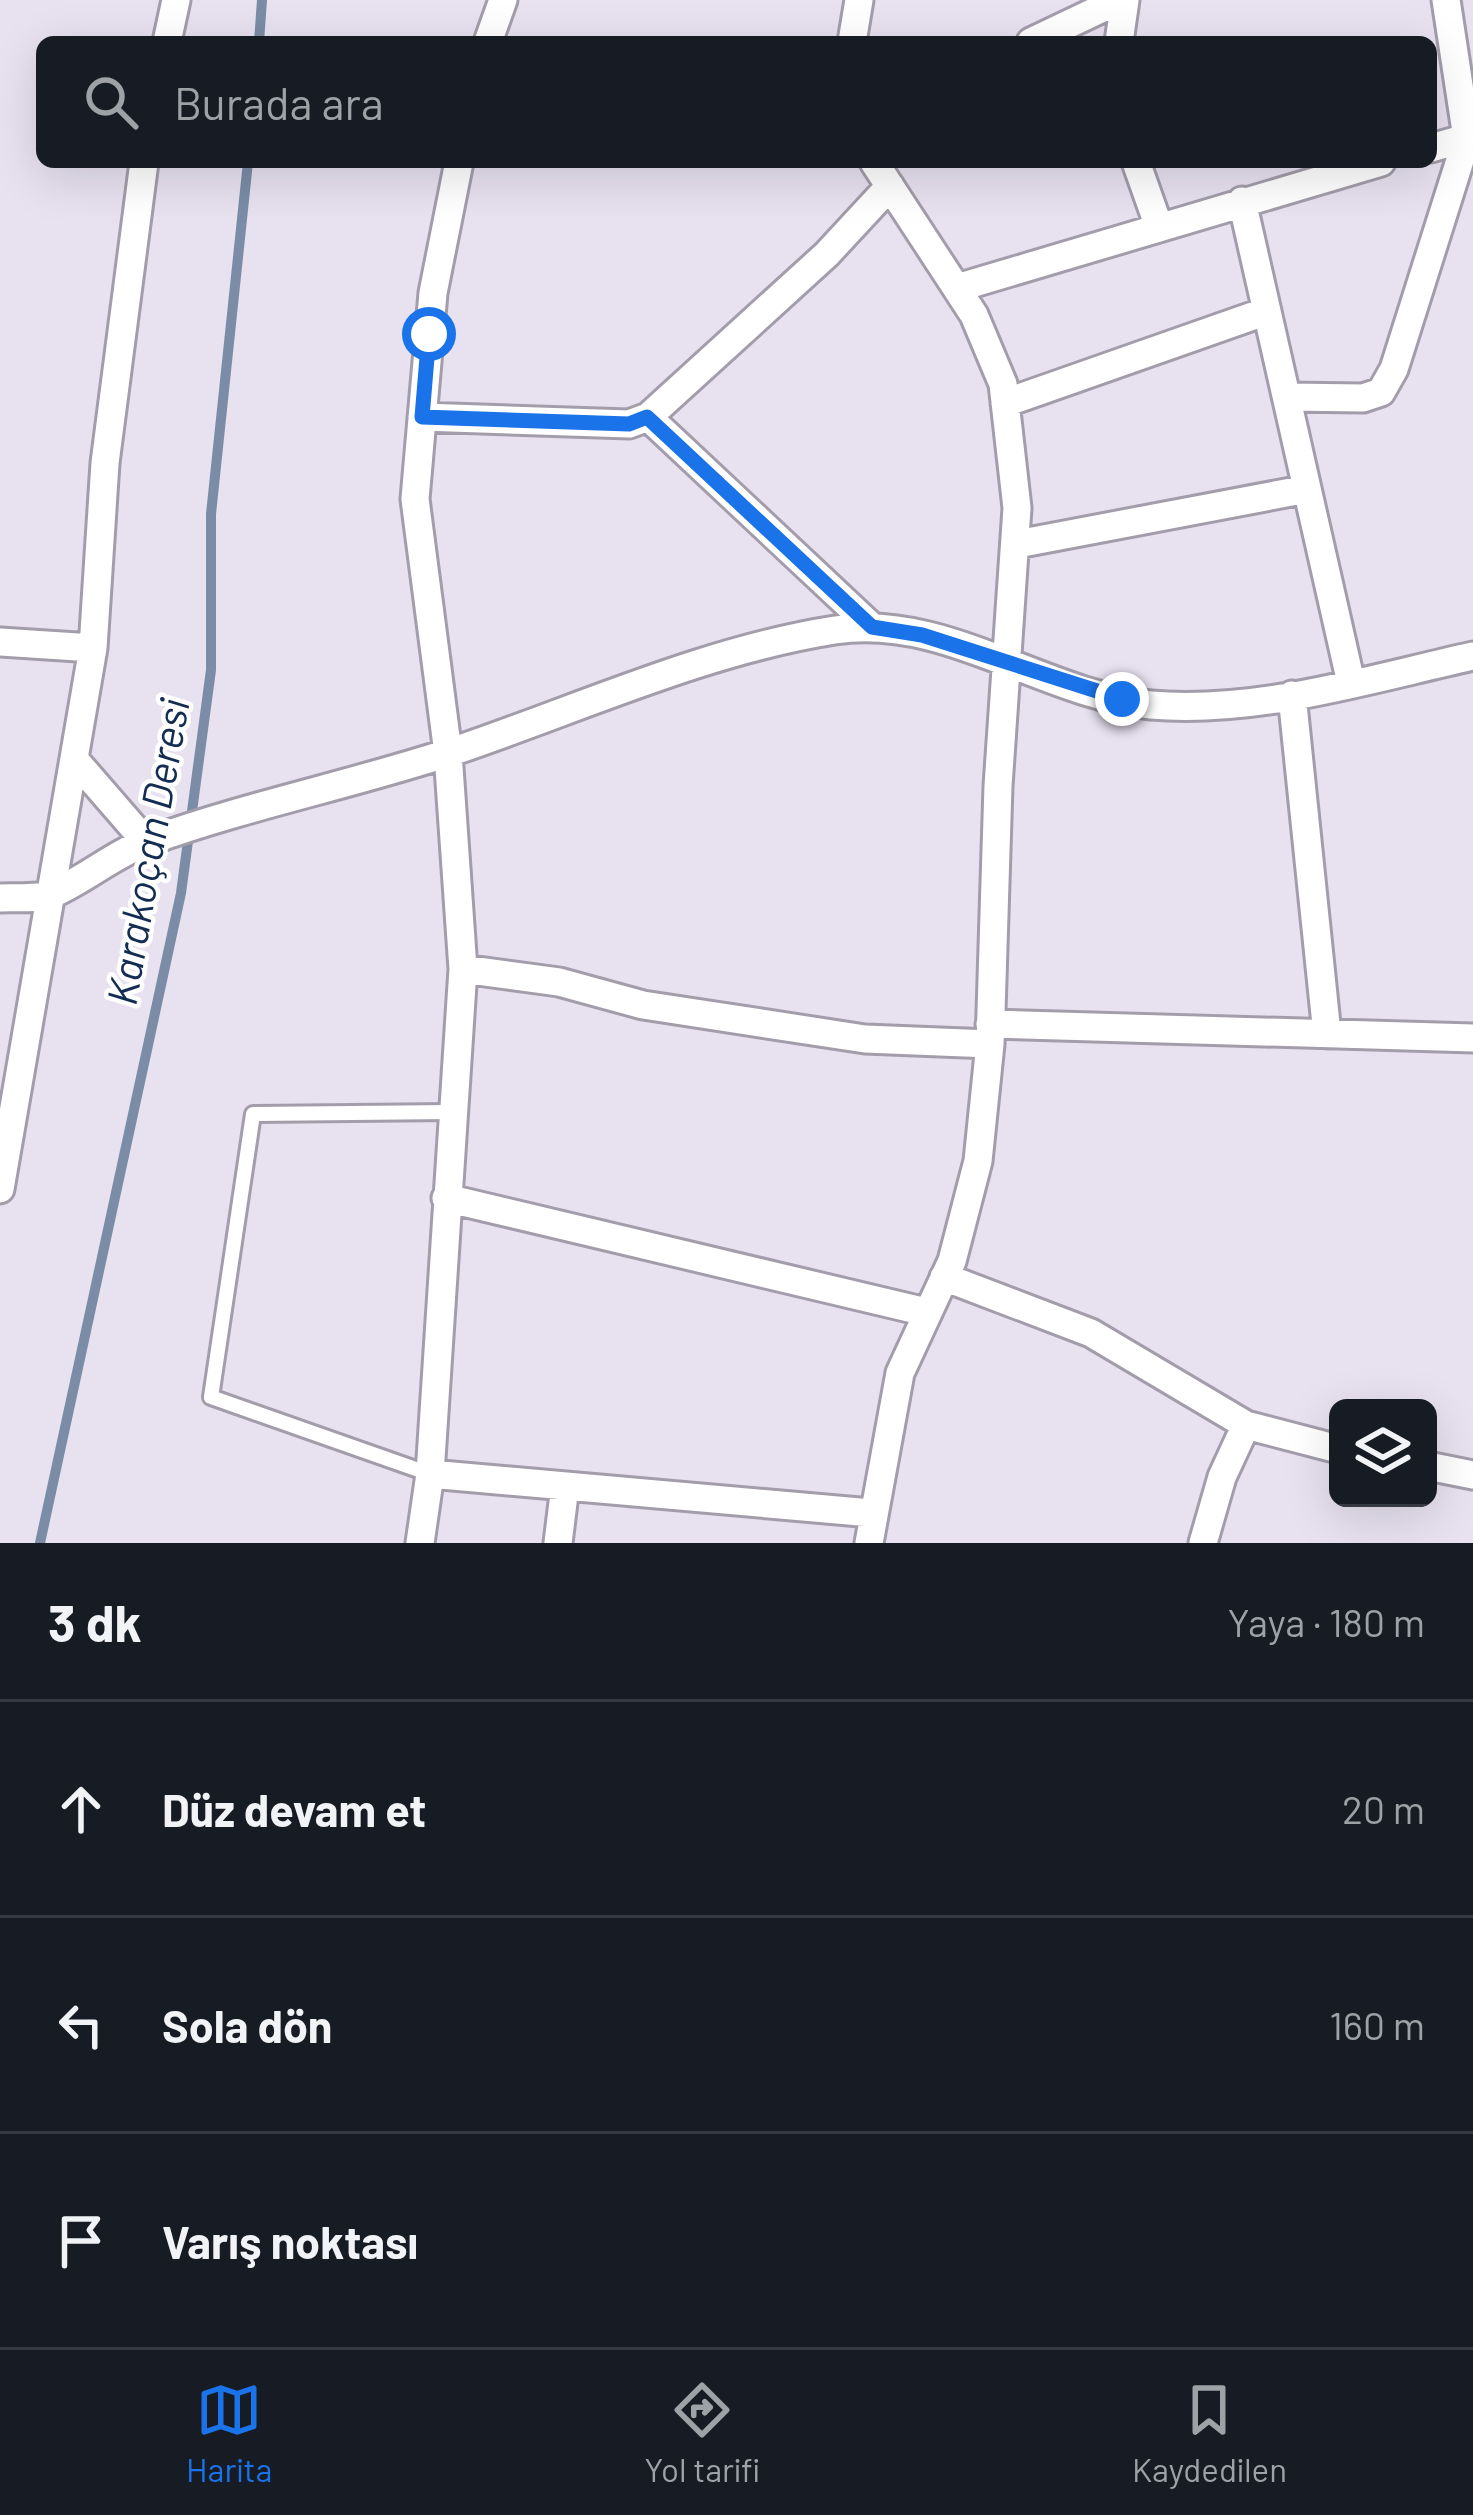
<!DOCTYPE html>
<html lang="tr">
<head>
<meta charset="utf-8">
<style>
  :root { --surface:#171b24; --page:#242831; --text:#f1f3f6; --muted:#9ea1a6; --line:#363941; --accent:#1a73e8 }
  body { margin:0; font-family:Barlow,sans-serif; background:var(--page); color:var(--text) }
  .controls { position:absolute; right:36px; bottom:36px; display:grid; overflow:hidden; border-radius:18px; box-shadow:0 12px 48px #0002 }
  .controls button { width:108px; height:108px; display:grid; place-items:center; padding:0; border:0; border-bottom:3px solid var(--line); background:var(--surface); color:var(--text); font:60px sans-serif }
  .stop { position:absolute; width:36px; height:36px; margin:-27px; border:9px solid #1a73e8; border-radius:50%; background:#fff }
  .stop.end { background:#1a73e8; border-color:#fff; box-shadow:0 3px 12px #0008 }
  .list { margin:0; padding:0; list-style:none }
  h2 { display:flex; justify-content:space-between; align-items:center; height:156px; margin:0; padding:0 48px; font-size:51px }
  h2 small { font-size:39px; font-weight:400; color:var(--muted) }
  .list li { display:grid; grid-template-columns:78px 1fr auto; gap:36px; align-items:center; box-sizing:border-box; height:216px; padding:0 48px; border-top:3px solid var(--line) }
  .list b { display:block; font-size:45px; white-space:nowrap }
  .list em { font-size:39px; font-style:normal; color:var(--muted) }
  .icon { flex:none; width:66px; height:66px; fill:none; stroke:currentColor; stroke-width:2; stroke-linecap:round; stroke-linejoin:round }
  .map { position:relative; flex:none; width:1473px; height:1543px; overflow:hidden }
  .search { position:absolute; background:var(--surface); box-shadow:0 12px 48px #0002; left:36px; right:36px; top:36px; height:132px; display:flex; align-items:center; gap:30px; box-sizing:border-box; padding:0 42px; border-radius:18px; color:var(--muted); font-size:45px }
  .sheet { height:804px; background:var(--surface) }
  nav { display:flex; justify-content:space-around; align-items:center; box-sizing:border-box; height:168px; border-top:3px solid var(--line); background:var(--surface); font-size:33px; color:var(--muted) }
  nav a { display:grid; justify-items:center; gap:6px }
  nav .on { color:var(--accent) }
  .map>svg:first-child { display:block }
</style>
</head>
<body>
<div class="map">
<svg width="1473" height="1543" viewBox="0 0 1473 1543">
  <rect width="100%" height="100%" fill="#e7e1f0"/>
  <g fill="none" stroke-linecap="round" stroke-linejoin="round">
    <!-- stream -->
    <path stroke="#7a8ca6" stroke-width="10" d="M 259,42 L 262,0
      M 40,1543 L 181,893 L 211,670 L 211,514 L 248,162"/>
    <defs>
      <path id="service" d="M 430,1474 L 211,1397 L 253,1114 L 451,1112"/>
      <path id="minor" d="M 167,42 L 176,0
        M 488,42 L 503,0
        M 852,42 L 859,0
        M 1031,42 L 1119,0
        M 1119,42 L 1125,0
        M 1431,148 L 1473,136
        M 1136,162 L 1159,227
        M 1242,201 L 1351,683
        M 957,288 L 1381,162
        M 1287,397 L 1363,398 L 1381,392 L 1394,369 L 1467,138 L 1446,0
        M 1005,403 L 1267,311
        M 422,417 L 629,424 L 648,417 L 827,254 L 890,186
        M 648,417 L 872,627
        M 1017,544 L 1307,489
        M 0,642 L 93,648
        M 1292,695 L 1327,1034
        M 74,759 L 146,842
        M 0,898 C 16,897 39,900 54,893 C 87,878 114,854 149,841 C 249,805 354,784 454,751 C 578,709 706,650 835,630 C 946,613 1043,695 1151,705 C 1258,714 1369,679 1473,656
        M 463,969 L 559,982 L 643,1005 L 865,1039 L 990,1044
        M 990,1024 L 1473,1038
        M 0,1189 L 93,648 L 105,463 L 144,162
        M 446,1198 L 926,1312
        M 944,1277 L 1091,1333 L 1246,1425 L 1338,1449
        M 1428,1466 L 1473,1475
        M 430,1474 L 871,1513
        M 420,1543 L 430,1474 L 463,969 L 448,753 L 415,499 L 433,293 L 459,162
        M 558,1543 L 565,1486
        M 869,1543 L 900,1373 L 952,1261 L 978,1161 L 990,1044 L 998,786 L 1017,508 L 1003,384 L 974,315 L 874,162
        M 1203,1543 L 1222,1477 L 1246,1425"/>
    </defs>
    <!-- service casing -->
    <use href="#service" stroke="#a39dab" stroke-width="20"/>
    <!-- minor casing -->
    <use href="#minor" stroke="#a39dab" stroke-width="33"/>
    <!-- service -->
    <use href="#service" stroke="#fff" stroke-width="14"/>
    <!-- minor -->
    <use href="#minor" stroke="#fff" stroke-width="27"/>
  </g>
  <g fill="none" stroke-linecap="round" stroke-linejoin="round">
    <!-- route -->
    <path stroke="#1a73e8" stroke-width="15" d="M 429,334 L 422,417 L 629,424 L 647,417 L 872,627 L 922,635 L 1122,699"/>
  </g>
  <g text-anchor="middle" stroke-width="9" stroke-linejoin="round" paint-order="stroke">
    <!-- water labels -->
    <g font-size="42" font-style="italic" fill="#132c51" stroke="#fff">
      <text transform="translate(148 852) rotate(-80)" y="15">Karakoçan Deresi</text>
    </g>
  </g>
</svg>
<div class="controls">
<button><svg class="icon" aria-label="layers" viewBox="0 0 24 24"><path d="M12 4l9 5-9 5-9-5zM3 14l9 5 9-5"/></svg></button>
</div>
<div class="stop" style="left:429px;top:334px"></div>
<div class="stop end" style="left:1122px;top:699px"></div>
<div class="search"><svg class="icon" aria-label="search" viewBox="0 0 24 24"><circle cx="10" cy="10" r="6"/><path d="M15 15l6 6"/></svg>Burada ara</div>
</div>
<section class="sheet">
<h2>3 dk<small>Yaya · 180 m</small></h2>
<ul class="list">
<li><svg class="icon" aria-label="ahead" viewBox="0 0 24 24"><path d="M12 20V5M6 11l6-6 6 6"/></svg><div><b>Düz devam et</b></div><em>20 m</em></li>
<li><svg class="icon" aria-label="left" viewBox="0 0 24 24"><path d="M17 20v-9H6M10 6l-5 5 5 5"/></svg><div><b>Sola dön</b></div><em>160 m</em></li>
<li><svg class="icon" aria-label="arrive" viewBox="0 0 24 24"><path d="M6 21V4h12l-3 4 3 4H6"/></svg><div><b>Varış noktası</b></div></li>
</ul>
</section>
<nav>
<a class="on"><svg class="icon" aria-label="map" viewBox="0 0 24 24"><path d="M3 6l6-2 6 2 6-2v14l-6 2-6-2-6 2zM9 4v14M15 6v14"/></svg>Harita</a>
<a><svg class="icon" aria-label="directions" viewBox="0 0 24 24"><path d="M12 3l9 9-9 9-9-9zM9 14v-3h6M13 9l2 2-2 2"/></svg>Yol tarifi</a>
<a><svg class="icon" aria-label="saved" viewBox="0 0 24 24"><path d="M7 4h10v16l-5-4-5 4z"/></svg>Kaydedilen</a>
</nav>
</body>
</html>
